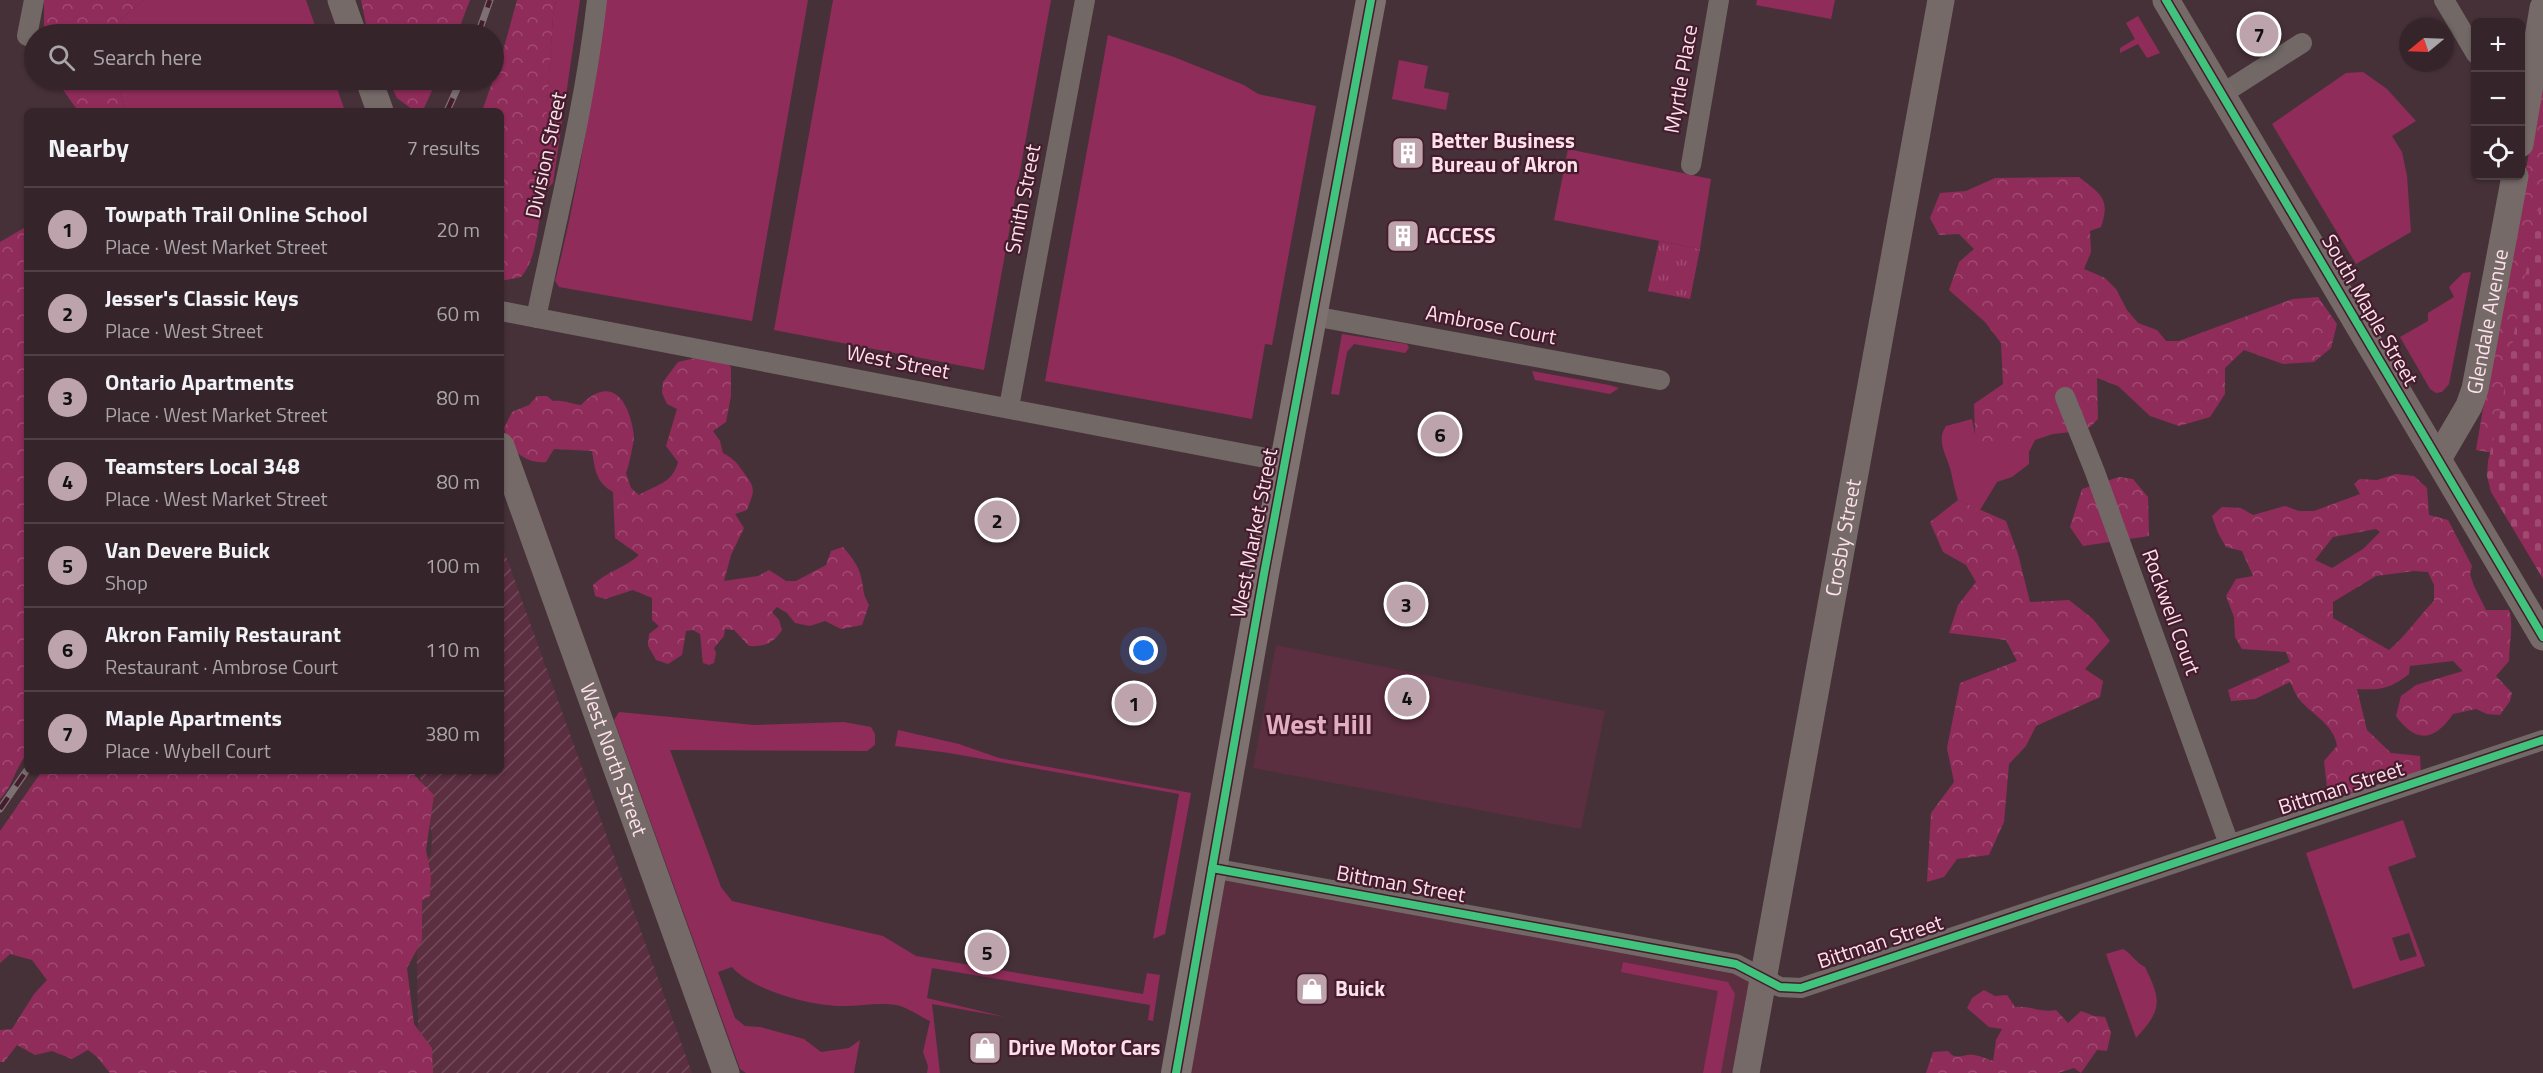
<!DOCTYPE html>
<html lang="en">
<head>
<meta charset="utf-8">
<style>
  :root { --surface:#35252b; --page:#3d2d33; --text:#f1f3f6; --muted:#aaa5a9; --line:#4f4247; --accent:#bda3ac }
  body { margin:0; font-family:"Titillium Web",sans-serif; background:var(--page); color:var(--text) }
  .controls { position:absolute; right:18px; top:18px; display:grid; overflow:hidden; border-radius:9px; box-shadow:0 2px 4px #0004 }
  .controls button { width:54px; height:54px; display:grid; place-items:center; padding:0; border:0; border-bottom:2px solid var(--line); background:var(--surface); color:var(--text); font:30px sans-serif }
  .compass { position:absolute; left:2399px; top:18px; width:54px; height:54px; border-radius:50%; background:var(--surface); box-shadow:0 2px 4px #0004; rotate:251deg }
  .you { position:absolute; left:1144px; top:651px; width:21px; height:21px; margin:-15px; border:4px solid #fff; border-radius:50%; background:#1a73e8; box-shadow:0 0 0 9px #1a73e833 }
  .badge { display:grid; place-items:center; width:39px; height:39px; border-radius:50%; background:var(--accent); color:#111; font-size:20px; font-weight:700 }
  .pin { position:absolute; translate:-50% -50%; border:3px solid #fff; box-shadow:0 2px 6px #0006 }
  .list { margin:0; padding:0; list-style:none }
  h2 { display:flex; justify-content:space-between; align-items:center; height:78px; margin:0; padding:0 24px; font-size:26px }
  h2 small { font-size:20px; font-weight:400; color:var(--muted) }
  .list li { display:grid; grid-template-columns:39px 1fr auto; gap:18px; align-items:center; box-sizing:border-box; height:84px; padding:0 24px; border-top:2px solid var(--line) }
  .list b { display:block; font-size:22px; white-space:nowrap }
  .list p { margin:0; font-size:20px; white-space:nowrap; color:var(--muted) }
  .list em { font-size:20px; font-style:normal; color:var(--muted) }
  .icon { flex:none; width:33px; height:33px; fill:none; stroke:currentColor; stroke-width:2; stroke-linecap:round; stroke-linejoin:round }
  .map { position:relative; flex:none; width:2543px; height:1073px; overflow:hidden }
  .search { position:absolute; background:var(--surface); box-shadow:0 2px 4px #0004; left:24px; top:24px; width:480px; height:66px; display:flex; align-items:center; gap:15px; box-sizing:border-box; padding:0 21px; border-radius:33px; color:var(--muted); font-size:22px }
  .panel { position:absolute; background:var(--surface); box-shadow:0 2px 4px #0004; left:24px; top:108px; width:480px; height:666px; border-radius:9px }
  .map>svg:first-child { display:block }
</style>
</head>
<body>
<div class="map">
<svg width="2543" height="1073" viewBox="0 0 2543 1073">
  <defs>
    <pattern id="industrial-furrows" width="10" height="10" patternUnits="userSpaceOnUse" patternTransform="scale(1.5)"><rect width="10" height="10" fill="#5b2e40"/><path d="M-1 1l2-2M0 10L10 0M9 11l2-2" fill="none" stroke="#734c5c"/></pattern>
    <pattern id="forest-crowns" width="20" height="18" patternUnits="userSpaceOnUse" patternTransform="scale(1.5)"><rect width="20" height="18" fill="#902c5a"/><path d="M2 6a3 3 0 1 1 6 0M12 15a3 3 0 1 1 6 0" fill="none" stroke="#a04a72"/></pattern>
    <pattern id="cemetery-stones" width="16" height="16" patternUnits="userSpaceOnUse" patternTransform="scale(1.5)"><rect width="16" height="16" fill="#902c5a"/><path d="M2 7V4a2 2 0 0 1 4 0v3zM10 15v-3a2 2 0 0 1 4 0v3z" fill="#a04a72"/></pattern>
    <pattern id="park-tufts" width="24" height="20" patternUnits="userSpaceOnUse" patternTransform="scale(1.5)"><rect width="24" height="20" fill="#902c5a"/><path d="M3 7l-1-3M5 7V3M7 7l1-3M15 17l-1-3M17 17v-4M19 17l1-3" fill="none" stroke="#a04a72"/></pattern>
  </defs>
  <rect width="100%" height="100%" fill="#473139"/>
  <!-- built -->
  <path fill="#5b2e40" d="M 1276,645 L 1605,711 L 1581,829 L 1253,768 Z
    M 1212,868 L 1762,976 L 1746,1073 L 1176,1073 Z"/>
  <!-- industrial -->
  <path fill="url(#industrial-furrows)" d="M 501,545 L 502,545 L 692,1073 L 419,1073 L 415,865 L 431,855 L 432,836 L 419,771 L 501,771 Z"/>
  <!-- green -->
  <path fill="#902c5a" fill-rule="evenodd" d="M 144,0 L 306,0 L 318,34 L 120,34 L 120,20 Z
    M 556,0 L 580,0 L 553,183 L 541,194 L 553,16 Z
    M 606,0 L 808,0 L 752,321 L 559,287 L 555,281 C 579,189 592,94 606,0 Z
    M 833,0 L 1051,0 L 984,370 L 774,330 Z
    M 1757,0 L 1835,0 L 1831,19 L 1756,5 Z
    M 2138,16 L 2160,53 L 2147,58 L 2138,44 L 2120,53 L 2120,48 L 2135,39 L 2126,23 Z
    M 1108,35 L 1174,57 L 1244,85 L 1258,94 L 1316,106 L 1272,345 L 1265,344 L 1252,419 L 1045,381 Z
    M 1399,60 L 1428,66 L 1424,88 L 1449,93 L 1446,110 L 1392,99 Z
    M 2363,72 L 2387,89 L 2416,121 L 2392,136 L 2402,152 L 2407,176 L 2411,232 L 2356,264 L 2272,124 L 2346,73 Z
    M 131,80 L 334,80 L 345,111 L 125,111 L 120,92 L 132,86 Z
    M 1568,149 L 1711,179 L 1700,249 L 1554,220 Z
    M 2471,272 L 2449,384 L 2442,392 L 2436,393 L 2430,389 L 2400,337 L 2428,321 L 2428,313 L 2454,297 L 2449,287 L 2463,273 Z
    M 1342,334 L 1407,344 L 1409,348 L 1405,353 L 1354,344 L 1347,352 L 1339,395 L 1331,394 Z
    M 1532,371 L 1609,385 L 1619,388 L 1610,394 L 1535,380 Z
    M 2054,415 L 2072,432 L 2053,434 L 2035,440 L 2029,452 L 2029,464 L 2012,477 L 1997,482 L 1980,510 L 1958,500 C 1955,491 1953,481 1951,472 C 1948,457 1935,442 1946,426 L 1972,419 L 1975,435 L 2037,426 Z
    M 619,712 L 754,725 L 844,722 L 871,727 L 875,734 L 875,745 L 867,751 L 670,750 L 721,887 L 732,901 L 883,936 L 916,956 L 1143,994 L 1147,973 L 1160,975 L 1153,1021 L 1148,1020 L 1150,1005 L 932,968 L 927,998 L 1005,1017 L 932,1004 L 940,1073 L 927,1073 L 928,1066 L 923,1052 L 930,1021 C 919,1016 907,1007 896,1005 C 877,1002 863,1006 845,1006 C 814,1007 751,990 732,967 L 718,972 L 735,1018 L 745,1026 L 760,1027 L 804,1039 L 821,1052 L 849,1048 L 860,1040 L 854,1073 L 746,1073 L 740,1069 L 614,720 Z
    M 898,730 L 959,744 L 999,758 L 1191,793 L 1165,934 L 1153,939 L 1179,794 L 949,753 L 895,746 Z
    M 2403,820 L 2416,857 L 2388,867 L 2425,966 L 2353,989 L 2306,853 ZM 2409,933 L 2417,956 L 2400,961 L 2392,938 Z
    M 2123,949 C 2132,954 2136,963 2145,967 C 2161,1000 2163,1009 2136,1038 L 2106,954 Z
    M 1623,962 L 1728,982 L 1735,994 L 1721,1073 L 1703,1073 L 1718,991 L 1621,972 Z"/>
  <!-- forest -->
  <path fill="url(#forest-crowns)" fill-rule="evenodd" d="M 44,0 L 144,0 L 120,20 L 120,34 L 44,34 Z
    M 361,0 L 470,0 L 457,34 L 368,34 Z
    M 517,0 L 556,0 L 553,16 L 540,217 C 536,237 535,261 521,277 L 501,281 L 501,111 L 482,111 L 501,58 Z
    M 56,80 L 131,80 L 133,86 L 120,92 L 125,111 L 78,111 Z
    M 388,80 L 387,80 L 437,80 L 424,108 L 413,110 L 397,98 Z
    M 2543,81 L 2543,294 L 2506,455 L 2476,450 L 2508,261 Z
    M 2079,177 C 2100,194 2111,198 2101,227 L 2090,231 L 2091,252 L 2084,269 L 2105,278 L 2116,289 L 2127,310 L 2138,323 L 2157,330 L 2166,341 L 2179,341 L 2293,299 L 2318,297 L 2337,324 L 2331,348 L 2314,362 L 2283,364 L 2244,350 L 2225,368 L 2225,394 L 2210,417 L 2179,426 L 2150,416 L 2118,386 L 2097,378 L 2098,419 L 2090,427 L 2072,432 L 2054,416 L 2008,447 L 1984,445 L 1975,435 L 1974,404 L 2003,384 L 2001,343 L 1985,322 L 1949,290 L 1959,262 L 1974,249 L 1959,234 L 1939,235 L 1930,218 L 1940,193 L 1966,191 L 1995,178 Z
    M 27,222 L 27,754 C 15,768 13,786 0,799 L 0,242 L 24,228 Z
    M 708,355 L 723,359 L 731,367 L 731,396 L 726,422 L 713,431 L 720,441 L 723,453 C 732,458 736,461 741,469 C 755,488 756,487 747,510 L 735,514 L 744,528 L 731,555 L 724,581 L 758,576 L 769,570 L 786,581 L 796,581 L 826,565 L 831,551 L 843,547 C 850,555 859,566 861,577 C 865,591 861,590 869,605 L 862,625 L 841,629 L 825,621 L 810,626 L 795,623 L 787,613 L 777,607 L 772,612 L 779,620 L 782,630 C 774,643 764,647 749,646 L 734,630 L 725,629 L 724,636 L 714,648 L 716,653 L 714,663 L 709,665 L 703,663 L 700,634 L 693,630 L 686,631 L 682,655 L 668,664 L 656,660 L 648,646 L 649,634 L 659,626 L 652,620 L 652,598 L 633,590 L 605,599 L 595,596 L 593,585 C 607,571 625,568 639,555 L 615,538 L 613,492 C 596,482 595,470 592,451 L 554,449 L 546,462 C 523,464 509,449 504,428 L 512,412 L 529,405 L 537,396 L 547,396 L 553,401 C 564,400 571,404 581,405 C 613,373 630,403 634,436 C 634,441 629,467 626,473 L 631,488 L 639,495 C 657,484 672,484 678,462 L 666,446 L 677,409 L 667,404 L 662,393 L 663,382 L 678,362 Z
    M 2396,474 L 2414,476 L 2427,488 L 2429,515 L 2448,520 L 2472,566 L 2470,574 L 2474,586 L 2486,610 L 2509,610 C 2514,626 2509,643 2509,661 L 2496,676 L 2512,693 L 2510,701 L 2500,715 L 2487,714 L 2476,709 L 2453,714 C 2435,741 2416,744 2396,716 L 2401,696 L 2416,685 L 2463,671 L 2453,661 L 2410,666 L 2409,674 C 2390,689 2381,690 2357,689 L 2367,730 L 2391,753 L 2420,756 L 2421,774 L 2401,781 L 2387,777 L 2376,778 L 2364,793 L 2339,794 L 2327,788 L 2324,761 L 2337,746 C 2334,724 2312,715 2299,699 C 2295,694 2293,687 2290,682 L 2255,699 L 2231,701 L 2228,690 L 2290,662 L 2286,652 L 2242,649 L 2235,637 L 2234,617 L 2226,596 L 2236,579 L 2253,576 L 2242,551 L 2226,547 L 2218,533 L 2212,516 L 2222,507 L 2241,508 L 2253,515 L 2285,506 L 2299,511 L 2314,511 L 2360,494 L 2354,484 L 2360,479 L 2377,480 ZM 2376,529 L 2380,532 L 2363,549 L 2332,568 L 2315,560 L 2333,537 ZM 2414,571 L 2428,572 L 2434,585 L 2434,601 C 2418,617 2407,635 2389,650 L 2333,618 L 2333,602 L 2376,576 Z
    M 2119,477 L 2133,479 L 2148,497 L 2149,536 L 2083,546 L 2070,527 L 2082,489 Z
    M 1958,500 L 2006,521 L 2018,554 L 2030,602 L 2069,600 L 2093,619 L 2110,641 L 2085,669 L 2103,681 L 2100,697 L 2036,726 L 2026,746 L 2009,764 L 2004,822 L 1989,855 L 1957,859 L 1944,877 L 1927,882 L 1931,813 L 1954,782 L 1947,748 L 1960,683 L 2017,661 L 2006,640 L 1949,633 L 1958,605 L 1976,582 L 1966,565 L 1943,552 L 1930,522 Z
    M 42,771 L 414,771 L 415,776 L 434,795 L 426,850 L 431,875 L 430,896 L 422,900 L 422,940 L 407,968 L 414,1024 L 432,1048 L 433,1073 L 110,1073 L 97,1057 L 88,1050 L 72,1059 L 52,1051 L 35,1055 L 17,1045 L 4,1062 L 0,1062 L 0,1030 L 12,1029 L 34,994 L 47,980 L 32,960 L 10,954 L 0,963 L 0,831 Z
    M 1984,990 L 1995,996 L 2007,995 L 2015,1007 C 2030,1005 2041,1013 2056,1010 L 2068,1023 L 2081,1011 L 2094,1016 L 2105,1017 L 2111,1033 L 2107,1051 L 2097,1050 L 2081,1073 L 2074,1068 L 2058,1073 L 1926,1073 L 1933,1052 L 1948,1051 C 1957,1062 1963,1053 1974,1055 C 1981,1056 1987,1059 1993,1061 L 1996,1040 L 2002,1029 L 1989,1027 L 1967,1008 L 1972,998 Z"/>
  <!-- cemetery -->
  <path fill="url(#cemetery-stones)" d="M 2543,194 L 2543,579 L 2491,492 L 2487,476 L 2488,461 L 2500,414 L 2520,300 Z"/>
  <!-- park -->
  <path fill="url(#park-tufts)" d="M 1659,241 L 1700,249 L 1690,299 L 1648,291 Z"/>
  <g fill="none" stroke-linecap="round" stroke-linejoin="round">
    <!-- street -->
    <path stroke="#726967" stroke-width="20" d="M 2444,0 L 2476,54
      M 27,36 L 34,0
      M 2222,94 L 2302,43
      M 1691,165 L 1719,0
      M 501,311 L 1286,462
      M 1313,316 L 1660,380
      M 536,318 C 558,212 585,107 597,0
      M 2065,397 L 2095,472 L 2229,844
      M 1009,407 L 1085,0
      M 1212,868 L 1736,964 L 1780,987 L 1801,988 L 2543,740"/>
    <!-- secondary -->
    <g stroke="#766a69" stroke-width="27">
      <path d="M 341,0 L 353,34"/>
      <path d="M 2166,0 L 2543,637"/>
      <path d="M 369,80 L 380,111"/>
      <path d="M 2520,144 L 2543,8"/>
      <path id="s1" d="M 501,446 L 726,1073"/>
      <path id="s2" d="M 2438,459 L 2469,406 L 2475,389 L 2515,176"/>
      <path id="s3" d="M 1746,1073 L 1941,0"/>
    </g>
    <!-- primary -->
    <path stroke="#7e7270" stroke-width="30" d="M 1176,1073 L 1264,574 L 1371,0"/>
    <defs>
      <path id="rail" d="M 478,34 L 490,0
        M 447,111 L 461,80
        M 0,809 L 27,770"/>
    </defs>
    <!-- rail casing -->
    <use href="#rail" stroke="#7e7173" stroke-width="7"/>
    <!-- rail -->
    <use href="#rail" stroke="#451c2d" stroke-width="4.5" stroke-dasharray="14" stroke-linecap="butt"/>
    <defs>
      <path id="cycleway" d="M 2166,0 L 2543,637
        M 1212,868 L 1736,964 L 1780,987 L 1801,988 L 2543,740
        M 1176,1073 L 1264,574 L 1371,0"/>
    </defs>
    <!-- cycleway casing -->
    <use href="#cycleway" stroke="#451c2d" stroke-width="11"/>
    <!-- cycleway -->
    <use href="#cycleway" stroke="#40c37c" stroke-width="8"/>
  </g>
  <!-- icons -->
  <defs>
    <symbol id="building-square" viewBox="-11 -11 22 22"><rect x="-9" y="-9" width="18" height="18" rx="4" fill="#bda3ac" stroke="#451c2d"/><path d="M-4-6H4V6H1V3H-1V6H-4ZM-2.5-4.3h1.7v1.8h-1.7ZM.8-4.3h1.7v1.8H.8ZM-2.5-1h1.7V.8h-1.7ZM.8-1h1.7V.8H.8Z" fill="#fff"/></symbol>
    <symbol id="shop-square" viewBox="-11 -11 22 22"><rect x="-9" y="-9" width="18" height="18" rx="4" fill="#bda3ac" stroke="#451c2d"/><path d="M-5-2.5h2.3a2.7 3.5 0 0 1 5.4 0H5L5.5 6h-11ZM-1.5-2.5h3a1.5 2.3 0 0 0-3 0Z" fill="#fff"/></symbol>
  </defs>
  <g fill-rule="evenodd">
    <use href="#building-square" x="1389" y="134" width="38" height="38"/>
    <use href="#building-square" x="1384" y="217" width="38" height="38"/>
    <use href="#shop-square" x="1293" y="970" width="38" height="38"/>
    <use href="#shop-square" x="966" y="1029" width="38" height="38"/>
  </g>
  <g text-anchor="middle" stroke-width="4.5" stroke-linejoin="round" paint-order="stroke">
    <!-- street labels -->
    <g font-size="21" fill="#fde1ea" stroke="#451c2d">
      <text transform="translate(1681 79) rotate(-80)" y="7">Myrtle Place</text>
      <text transform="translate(546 155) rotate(-78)" y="7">Division Street</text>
      <text transform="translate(1023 199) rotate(-79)" y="7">Smith Street</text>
      <text transform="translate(2370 310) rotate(60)" y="7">South Maple Street</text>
      <text dy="7" stroke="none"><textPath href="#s2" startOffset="148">Glendale Avenue</textPath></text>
      <text transform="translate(1491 325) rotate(11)" y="7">Ambrose Court</text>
      <text transform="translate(898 362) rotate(11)" y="7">West Street</text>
      <text transform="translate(1254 533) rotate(-79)" y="7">West Market Street</text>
      <text dy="7" stroke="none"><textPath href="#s3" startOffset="544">Crosby Street</textPath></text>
      <text transform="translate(2171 612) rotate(70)" y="7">Rockwell Court</text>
      <text dy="7" stroke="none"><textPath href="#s1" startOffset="333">West North Street</textPath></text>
      <text transform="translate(2341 788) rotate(-18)" y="7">Bittman Street</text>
      <text transform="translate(1401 884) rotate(10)" y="7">Bittman Street</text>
      <text transform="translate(1880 942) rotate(-18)" y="7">Bittman Street</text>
    </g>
    <!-- poi labels -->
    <g font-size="21" font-weight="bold" fill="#fde1ea" stroke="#451c2d" text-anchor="start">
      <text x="1431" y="148">Better Business<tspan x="1431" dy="24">Bureau of Akron</tspan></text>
      <text x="1426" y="243">ACCESS</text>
      <text x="1335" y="996">Buick</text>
      <text x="1008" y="1055">Drive Motor Cars</text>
    </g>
    <!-- district labels -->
    <g font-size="27" font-weight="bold" fill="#e2adbf" stroke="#451c2d">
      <text x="1319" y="734">West Hill</text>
    </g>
  </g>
</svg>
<div class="controls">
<button>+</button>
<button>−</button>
<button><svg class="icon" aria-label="locate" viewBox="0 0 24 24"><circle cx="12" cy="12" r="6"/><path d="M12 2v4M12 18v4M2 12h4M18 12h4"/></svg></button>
</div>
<svg class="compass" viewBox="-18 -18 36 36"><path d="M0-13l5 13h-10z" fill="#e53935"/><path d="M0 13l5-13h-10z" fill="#aaa5a9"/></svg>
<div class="you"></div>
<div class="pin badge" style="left:1134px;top:703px">1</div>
<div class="pin badge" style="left:997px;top:520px">2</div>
<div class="pin badge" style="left:1406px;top:604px">3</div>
<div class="pin badge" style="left:1407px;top:697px">4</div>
<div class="pin badge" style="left:987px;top:952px">5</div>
<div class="pin badge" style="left:1440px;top:434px">6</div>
<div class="pin badge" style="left:2259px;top:34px">7</div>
<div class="search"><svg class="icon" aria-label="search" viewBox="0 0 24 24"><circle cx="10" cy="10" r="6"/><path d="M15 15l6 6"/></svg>Search here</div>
<section class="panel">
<h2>Nearby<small>7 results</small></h2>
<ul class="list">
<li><span class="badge">1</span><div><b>Towpath Trail Online School</b><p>Place · West Market Street</p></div><em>20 m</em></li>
<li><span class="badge">2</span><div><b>Jesser's Classic Keys</b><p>Place · West Street</p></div><em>60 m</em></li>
<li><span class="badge">3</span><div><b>Ontario Apartments</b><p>Place · West Market Street</p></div><em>80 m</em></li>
<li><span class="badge">4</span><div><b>Teamsters Local 348</b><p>Place · West Market Street</p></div><em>80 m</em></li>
<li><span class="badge">5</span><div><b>Van Devere Buick</b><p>Shop</p></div><em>100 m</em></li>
<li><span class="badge">6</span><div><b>Akron Family Restaurant</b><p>Restaurant · Ambrose Court</p></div><em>110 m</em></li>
<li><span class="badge">7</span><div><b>Maple Apartments</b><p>Place · Wybell Court</p></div><em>380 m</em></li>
</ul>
</section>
</div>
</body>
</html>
